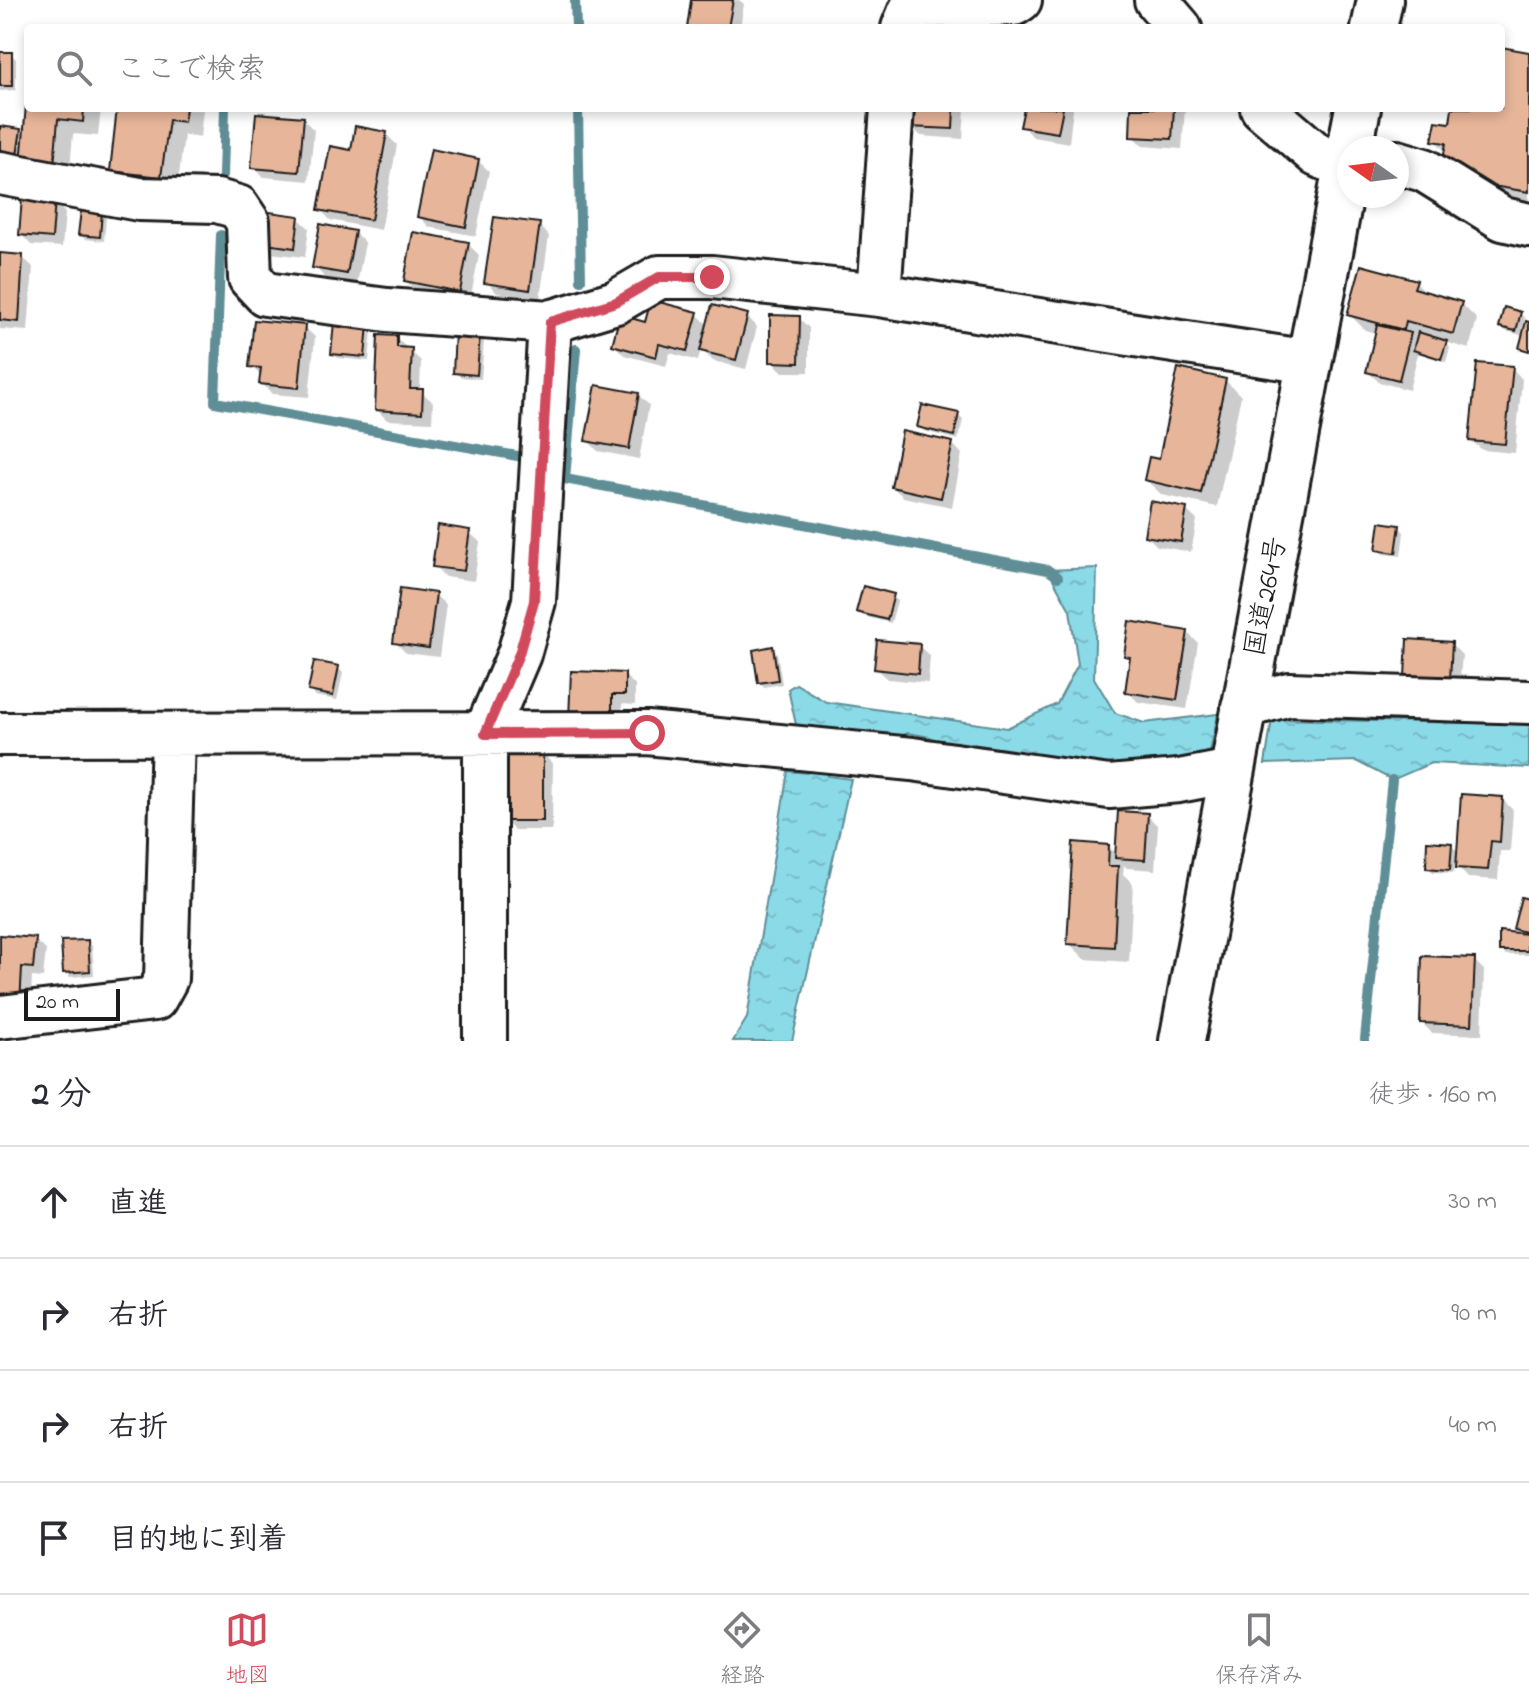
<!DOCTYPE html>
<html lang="ja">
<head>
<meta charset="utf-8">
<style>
  :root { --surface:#fff; --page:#f7f7f7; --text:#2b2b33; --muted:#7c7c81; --line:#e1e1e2; --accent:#d1495b }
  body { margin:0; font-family:"Indie Flower","Klee One",sans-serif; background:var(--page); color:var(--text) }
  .compass { position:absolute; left:1337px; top:136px; width:72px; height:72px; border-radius:50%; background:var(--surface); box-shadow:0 4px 12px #0003; rotate:284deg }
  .scale { position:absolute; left:24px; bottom:20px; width:96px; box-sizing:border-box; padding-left:8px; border:4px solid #1c1c1c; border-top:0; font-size:22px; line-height:28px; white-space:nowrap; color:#1c1c1c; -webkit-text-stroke:6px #fff; paint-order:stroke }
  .stop { position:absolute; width:24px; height:24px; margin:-18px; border:6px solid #d1495b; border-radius:50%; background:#fff }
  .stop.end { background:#d1495b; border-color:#fff; box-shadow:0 2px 8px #0008 }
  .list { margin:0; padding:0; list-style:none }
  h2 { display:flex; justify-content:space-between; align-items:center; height:104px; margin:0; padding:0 32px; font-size:34px }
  h2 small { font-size:26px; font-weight:400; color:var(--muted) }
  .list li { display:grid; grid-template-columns:52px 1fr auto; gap:24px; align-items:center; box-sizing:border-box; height:112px; padding:0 32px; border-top:2px solid var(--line) }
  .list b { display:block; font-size:30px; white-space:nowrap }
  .list em { font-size:26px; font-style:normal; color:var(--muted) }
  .icon { flex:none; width:44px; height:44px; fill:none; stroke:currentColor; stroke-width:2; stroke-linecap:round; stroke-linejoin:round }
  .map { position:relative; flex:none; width:1529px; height:1041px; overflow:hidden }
  .search { position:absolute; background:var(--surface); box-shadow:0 4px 12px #0003; left:24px; right:24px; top:24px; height:88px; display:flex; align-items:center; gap:20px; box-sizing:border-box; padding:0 28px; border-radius:8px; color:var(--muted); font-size:30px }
  .sheet { height:552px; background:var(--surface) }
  nav { display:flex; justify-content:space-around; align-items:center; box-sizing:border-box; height:112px; border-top:2px solid var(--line); background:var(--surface); font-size:22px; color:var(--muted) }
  nav a { display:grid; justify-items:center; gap:4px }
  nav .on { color:var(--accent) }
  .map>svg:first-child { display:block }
</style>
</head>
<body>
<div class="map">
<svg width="1529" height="1041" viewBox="0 0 1529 1041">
  <defs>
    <pattern id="water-ripples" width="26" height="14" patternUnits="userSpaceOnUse" patternTransform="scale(2)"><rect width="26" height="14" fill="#8bdae8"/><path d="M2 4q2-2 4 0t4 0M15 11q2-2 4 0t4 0" fill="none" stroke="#77bac6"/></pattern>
  </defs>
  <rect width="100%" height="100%" fill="#fff"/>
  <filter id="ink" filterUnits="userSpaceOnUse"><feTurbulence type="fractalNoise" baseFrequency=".0125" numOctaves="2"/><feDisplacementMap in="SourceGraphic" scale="16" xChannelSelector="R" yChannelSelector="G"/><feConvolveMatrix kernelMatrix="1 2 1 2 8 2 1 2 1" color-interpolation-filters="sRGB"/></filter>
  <g filter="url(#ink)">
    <!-- water -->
    <path fill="url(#water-ripples)" stroke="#5f8e96" stroke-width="2" d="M 1097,568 L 1094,678 L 1115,713 L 1144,723 L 1218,714 L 1209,757 L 1112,772 L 941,746 L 930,737 L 908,733 L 891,740 L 832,733 L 827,776 L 851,779 L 792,1041 L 733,1041 L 747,1018 L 788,771 L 807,773 L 812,731 L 797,729 L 788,689 L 796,684 L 826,702 L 1007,728 L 1057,704 L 1078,664 L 1070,610 L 1048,570 Z
      M 1272,719 L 1529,724 L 1529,768 L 1431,763 L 1392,780 L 1356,761 L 1265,764 Z"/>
    <!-- shadow -->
    <path fill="#0003" d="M 693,0 L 739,0 L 744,4 L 740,28 L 689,28 Z
      M 1501,49 L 1529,54 L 1529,208 L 1497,202 L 1434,140 L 1451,126 L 1454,108 L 1501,108 Z
      M 0,54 L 11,54 L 16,59 L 16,90 L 0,91 Z
      M 28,105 L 28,108 L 101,108 L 98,136 L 73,134 L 69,181 L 0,167 L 0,128 L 20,131 L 25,137 Z
      M 119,108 L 203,110 L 200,137 L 184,135 L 177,192 L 128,186 L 112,170 Z
      M 912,108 L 965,108 L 963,139 L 921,136 L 910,126 Z
      M 1026,108 L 1073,108 L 1069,143 L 1033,137 L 1023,126 Z
      M 1133,108 L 1185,108 L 1182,149 L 1143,146 L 1132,136 Z
      M 303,119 L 314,130 L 309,181 L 264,177 L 253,167 Z
      M 386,134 L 397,145 L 381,230 L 330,220 L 320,209 Z
      M 478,161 L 489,171 L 476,236 L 429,227 L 419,216 Z
      M 55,202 L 65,213 L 62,247 L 31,245 L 21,234 Z
      M 101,213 L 106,218 L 104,241 L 85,239 L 80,234 Z
      M 298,218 L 309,228 L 305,257 L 270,253 L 260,242 Z
      M 539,225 L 549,236 L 540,299 L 497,293 L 487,282 Z
      M 354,232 L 365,243 L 357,284 L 325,278 L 315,267 Z
      M 468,244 L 479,255 L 470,301 L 416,291 L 406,281 Z
      M 0,255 L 22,257 L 33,267 L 28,331 L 0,329 Z
      M 1416,282 L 1428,294 L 1461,304 L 1477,319 L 1469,349 L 1445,342 L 1450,348 L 1446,362 L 1418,353 L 1409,390 L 1379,382 L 1368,372 L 1377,333 L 1365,330 L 1349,314 Z
      M 697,314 L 709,326 L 747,316 L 757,327 L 746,369 L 713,361 L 701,349 L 698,361 L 670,353 L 666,366 L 624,355 L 614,345 Z
      M 1520,314 L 1525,318 L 1521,335 L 1506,331 L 1501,326 Z
      M 799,318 L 809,328 L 809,372 L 783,372 L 772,361 Z
      M 367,326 L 372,331 L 369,361 L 338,358 L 333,354 Z
      M 304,327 L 315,337 L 309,397 L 272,394 L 262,383 L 262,377 L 251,366 Z
      M 479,335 L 484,340 L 481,379 L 460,377 L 455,372 Z
      M 396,338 L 421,361 L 420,391 L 433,402 L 432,422 L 387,420 L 377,410 Z
      M 1512,368 L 1522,379 L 1515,453 L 1482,450 L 1471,440 Z
      M 1225,380 L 1241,396 L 1217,507 L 1162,495 L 1146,480 Z
      M 638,395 L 649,405 L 639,459 L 598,451 L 588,441 Z
      M 958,415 L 963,420 L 958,440 L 924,431 L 919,427 Z
      M 952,443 L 962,454 L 952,507 L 903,497 L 893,487 Z
      M 1186,510 L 1197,520 L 1191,552 L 1157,546 L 1146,535 Z
      M 1399,527 L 1404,532 L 1401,556 L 1383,554 L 1379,549 Z
      M 469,532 L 480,542 L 474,581 L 445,577 L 434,566 Z
      M 435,595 L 446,605 L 439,657 L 406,653 L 395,642 Z
      M 892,596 L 897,601 L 891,623 L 863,616 L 858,611 Z
      M 1187,632 L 1198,643 L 1187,709 L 1138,702 L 1127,691 L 1132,661 L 1126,655 Z
      M 1409,641 L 1451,644 L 1462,655 L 1459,690 Z
      M 919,646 L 930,656 L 928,683 L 887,679 L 876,669 Z
      M 772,649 L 777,653 L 782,684 L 764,687 L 760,682 Z
      M 338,668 L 343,673 L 337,700 L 315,696 L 310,691 Z
      M 624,675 L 635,685 L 635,705 L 622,704 L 622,730 L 582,729 Z
      M 542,753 L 553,764 L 552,830 L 514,830 L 504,820 Z
      M 1502,799 L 1513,810 L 1510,851 L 1500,851 L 1498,880 L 1468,878 L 1455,864 L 1454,873 L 1433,872 L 1428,867 L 1451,845 L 1459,853 Z
      M 1147,815 L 1158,826 L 1155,870 L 1127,868 L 1124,865 L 1123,874 L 1133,884 L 1129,962 L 1085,959 L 1069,943 L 1108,846 L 1117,855 Z
      M 1529,901 L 1529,955 L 1506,955 L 1501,950 L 1522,935 L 1515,929 Z
      M 0,937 L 35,940 L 46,950 L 43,978 L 32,977 L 30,1014 L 0,1012 Z
      M 87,942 L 92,946 L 94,975 L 70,977 L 65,972 Z
      M 1474,960 L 1484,970 L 1482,1035 L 1432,1033 L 1422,1023 Z"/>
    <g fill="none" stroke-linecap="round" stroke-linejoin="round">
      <!-- stream -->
      <path stroke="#5f8e96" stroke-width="10" d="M 575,0 L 576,28
        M 578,108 L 581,280
        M 223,175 L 225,108
        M 221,235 L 215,402 L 523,457
        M 576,349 L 565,479 L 1048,570 L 1058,577
        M 1365,1039 L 1392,780"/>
    </g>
    <!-- building -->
    <path fill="#e7b599" stroke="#1c1c1c" stroke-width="2" d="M 691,0 L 733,0 L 728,28 L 687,28 Z
      M 1501,47 L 1529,52 L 1529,192 L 1474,183 L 1475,176 L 1441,170 L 1446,143 L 1432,141 L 1436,121 L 1450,123 L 1452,108 L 1501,108 Z
      M 0,52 L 12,52 L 12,86 L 0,86 Z
      M 28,81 L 28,108 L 84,108 L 83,122 L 58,119 L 54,166 L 21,164 Z
      M 117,108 L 186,108 L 184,122 L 169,120 L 161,177 L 110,171 Z
      M 910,108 L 954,108 L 953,129 L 908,127 Z
      M 1024,108 L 1063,108 L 1058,133 L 1020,127 Z
      M 1131,108 L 1174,108 L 1172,139 L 1130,137 Z
      M 256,113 L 304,117 L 299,172 L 251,168 Z
      M 0,126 L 21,129 L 16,162 L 0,159 Z
      M 355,126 L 387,132 L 371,220 L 318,210 L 330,146 L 351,150 Z
      M 431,149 L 479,159 L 466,227 L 417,217 Z
      M 22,198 L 55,200 L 52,238 L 19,235 Z
      M 81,210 L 102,211 L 100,237 L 78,235 Z
      M 262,211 L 299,216 L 295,248 L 258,243 Z
      M 494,217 L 540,223 L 530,290 L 484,283 Z
      M 320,224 L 355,231 L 347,274 L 312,268 Z
      M 413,232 L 469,242 L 460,292 L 404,281 Z
      M 0,253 L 23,255 L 19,322 L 0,320 Z
      M 1361,265 L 1417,280 L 1414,288 L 1462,302 L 1453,334 L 1406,321 L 1404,330 L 1347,315 Z
      M 651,300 L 698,312 L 687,351 L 659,344 L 656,357 L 612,345 L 620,315 L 645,322 Z
      M 712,305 L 748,314 L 736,360 L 700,351 Z
      M 1504,307 L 1521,312 L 1516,331 L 1499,327 Z
      M 770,315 L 800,316 L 799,363 L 770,362 Z
      M 254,320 L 305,325 L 299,388 L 259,384 L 261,368 L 249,367 Z
      M 1526,321 L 1529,322 L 1529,351 L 1519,348 Z
      M 334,322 L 368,324 L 365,357 L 331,354 Z
      M 1377,325 L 1411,333 L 1399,380 L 1366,372 Z
      M 455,332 L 480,333 L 477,375 L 453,373 Z
      M 1418,332 L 1447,341 L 1441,359 L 1413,350 Z
      M 378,335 L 397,336 L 397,347 L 412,348 L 410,389 L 423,389 L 422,413 L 375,410 Z
      M 1477,363 L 1513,366 L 1505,444 L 1469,441 Z
      M 1178,368 L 1226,379 L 1201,493 L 1144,480 L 1149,457 L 1159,459 Z
      M 596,385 L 639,393 L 629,449 L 585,441 Z
      M 922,405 L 959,413 L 954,436 L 917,427 Z
      M 902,431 L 953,442 L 941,498 L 891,487 Z
      M 1150,501 L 1187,508 L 1181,542 L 1144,536 Z
      M 1380,522 L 1400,525 L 1396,553 L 1376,550 Z
      M 438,525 L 470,530 L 464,571 L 432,567 Z
      M 863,586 L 894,594 L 887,620 L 856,612 Z
      M 400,588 L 436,593 L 429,648 L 393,643 Z
      M 1129,621 L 1188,631 L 1177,700 L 1125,692 L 1130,657 L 1124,656 Z
      M 1407,639 L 1452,642 L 1450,680 L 1405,677 Z
      M 877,640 L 920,644 L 918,674 L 874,669 Z
      M 773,646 L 778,680 L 758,683 L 753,650 Z
      M 314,661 L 339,666 L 333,696 L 308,691 Z
      M 571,671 L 625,673 L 625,695 L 612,695 L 612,720 L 569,719 Z
      M 502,751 L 543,751 L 543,821 L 502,821 Z
      M 1461,794 L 1503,797 L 1500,842 L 1491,841 L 1488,870 L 1456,868 Z
      M 1118,811 L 1148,813 L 1145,860 L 1115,858 Z
      M 1427,841 L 1452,843 L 1450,870 L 1426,868 Z
      M 1073,842 L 1109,845 L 1108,866 L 1118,866 L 1114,947 L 1067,944 Z
      M 1521,897 L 1529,899 L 1529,933 L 1513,929 Z
      M 1499,931 L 1527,934 L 1527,951 L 1499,951 Z
      M 0,935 L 36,938 L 33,968 L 22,967 L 20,1005 L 0,1003 Z
      M 88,940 L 90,971 L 63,973 L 61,941 Z
      M 1422,956 L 1475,958 L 1472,1025 L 1420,1023 Z"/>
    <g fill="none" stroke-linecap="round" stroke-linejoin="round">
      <defs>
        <path id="minor" d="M 1156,0 L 1180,28
          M 903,28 L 910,11 L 930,6 L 1014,4 L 1020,0
          M 1262,108 L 1317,155 L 1346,167 L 1349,166
          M 1397,162 L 1424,170 L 1503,219 L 1529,225
          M 0,173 L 139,199 L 217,201 L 238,207 L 248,222 L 250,278 L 265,294 L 387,310 L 550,322 L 616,302 L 659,277 L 712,277 L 879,295 L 892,108
          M 879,295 L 1309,362
          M 1243,707 L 1289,694 L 1529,702
          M 0,734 L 647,733 L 912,759 L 1109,787 L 1179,781 L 1231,771
          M 0,1017 L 155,999 L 166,979 L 173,734
          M 485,1041 L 485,734 L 519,654 L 534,601 L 550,322"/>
        <path id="highway" d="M 1374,28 L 1380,0
          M 1350,148 L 1358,108
          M 1182,1041 L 1349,151"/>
      </defs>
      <!-- minor casing -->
      <use href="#minor" stroke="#1c1c1c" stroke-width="48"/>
      <!-- highway casing -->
      <use href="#highway" stroke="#1c1c1c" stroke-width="50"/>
      <!-- minor -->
      <use href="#minor" stroke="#fff" stroke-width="42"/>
      <!-- highway -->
      <use href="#highway" stroke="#fff" stroke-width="44"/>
    </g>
  </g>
  <g fill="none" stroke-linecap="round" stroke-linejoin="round" filter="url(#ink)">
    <!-- route -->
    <path stroke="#d1495b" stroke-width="10" d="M 647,733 L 485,734 L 519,654 L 534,601 L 550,322 L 616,302 L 659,277 L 712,277"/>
  </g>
  <g text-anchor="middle" stroke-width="6" stroke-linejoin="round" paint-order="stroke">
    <!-- street labels -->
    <g font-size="28" fill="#1c1c1c" stroke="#fff">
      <text transform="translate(1264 596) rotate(-79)" y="10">国道264号</text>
    </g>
  </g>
</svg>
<svg class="compass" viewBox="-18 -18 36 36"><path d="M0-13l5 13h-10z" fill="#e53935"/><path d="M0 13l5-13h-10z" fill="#7c7c81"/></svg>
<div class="scale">20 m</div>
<div class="stop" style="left:647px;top:733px"></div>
<div class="stop end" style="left:712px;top:277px"></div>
<div class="search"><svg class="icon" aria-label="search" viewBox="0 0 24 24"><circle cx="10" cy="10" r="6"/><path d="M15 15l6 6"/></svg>ここで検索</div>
</div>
<section class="sheet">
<h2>2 分<small>徒歩 · 160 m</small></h2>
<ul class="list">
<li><svg class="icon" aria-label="ahead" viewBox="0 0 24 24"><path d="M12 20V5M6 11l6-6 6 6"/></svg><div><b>直進</b></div><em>30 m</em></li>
<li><svg class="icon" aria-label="right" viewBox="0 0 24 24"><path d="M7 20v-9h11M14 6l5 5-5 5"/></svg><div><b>右折</b></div><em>90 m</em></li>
<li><svg class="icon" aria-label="right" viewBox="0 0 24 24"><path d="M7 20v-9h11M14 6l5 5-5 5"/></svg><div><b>右折</b></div><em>40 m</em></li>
<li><svg class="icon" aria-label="arrive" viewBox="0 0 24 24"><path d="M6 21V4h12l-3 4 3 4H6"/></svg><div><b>目的地に到着</b></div></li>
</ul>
</section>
<nav>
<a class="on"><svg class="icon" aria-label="map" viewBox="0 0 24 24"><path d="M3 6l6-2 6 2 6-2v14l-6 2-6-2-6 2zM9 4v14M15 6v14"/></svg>地図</a>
<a><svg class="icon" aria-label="directions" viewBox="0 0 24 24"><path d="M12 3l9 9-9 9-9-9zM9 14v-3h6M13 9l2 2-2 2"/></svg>経路</a>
<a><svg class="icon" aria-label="saved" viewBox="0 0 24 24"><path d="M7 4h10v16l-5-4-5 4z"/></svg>保存済み</a>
</nav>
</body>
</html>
